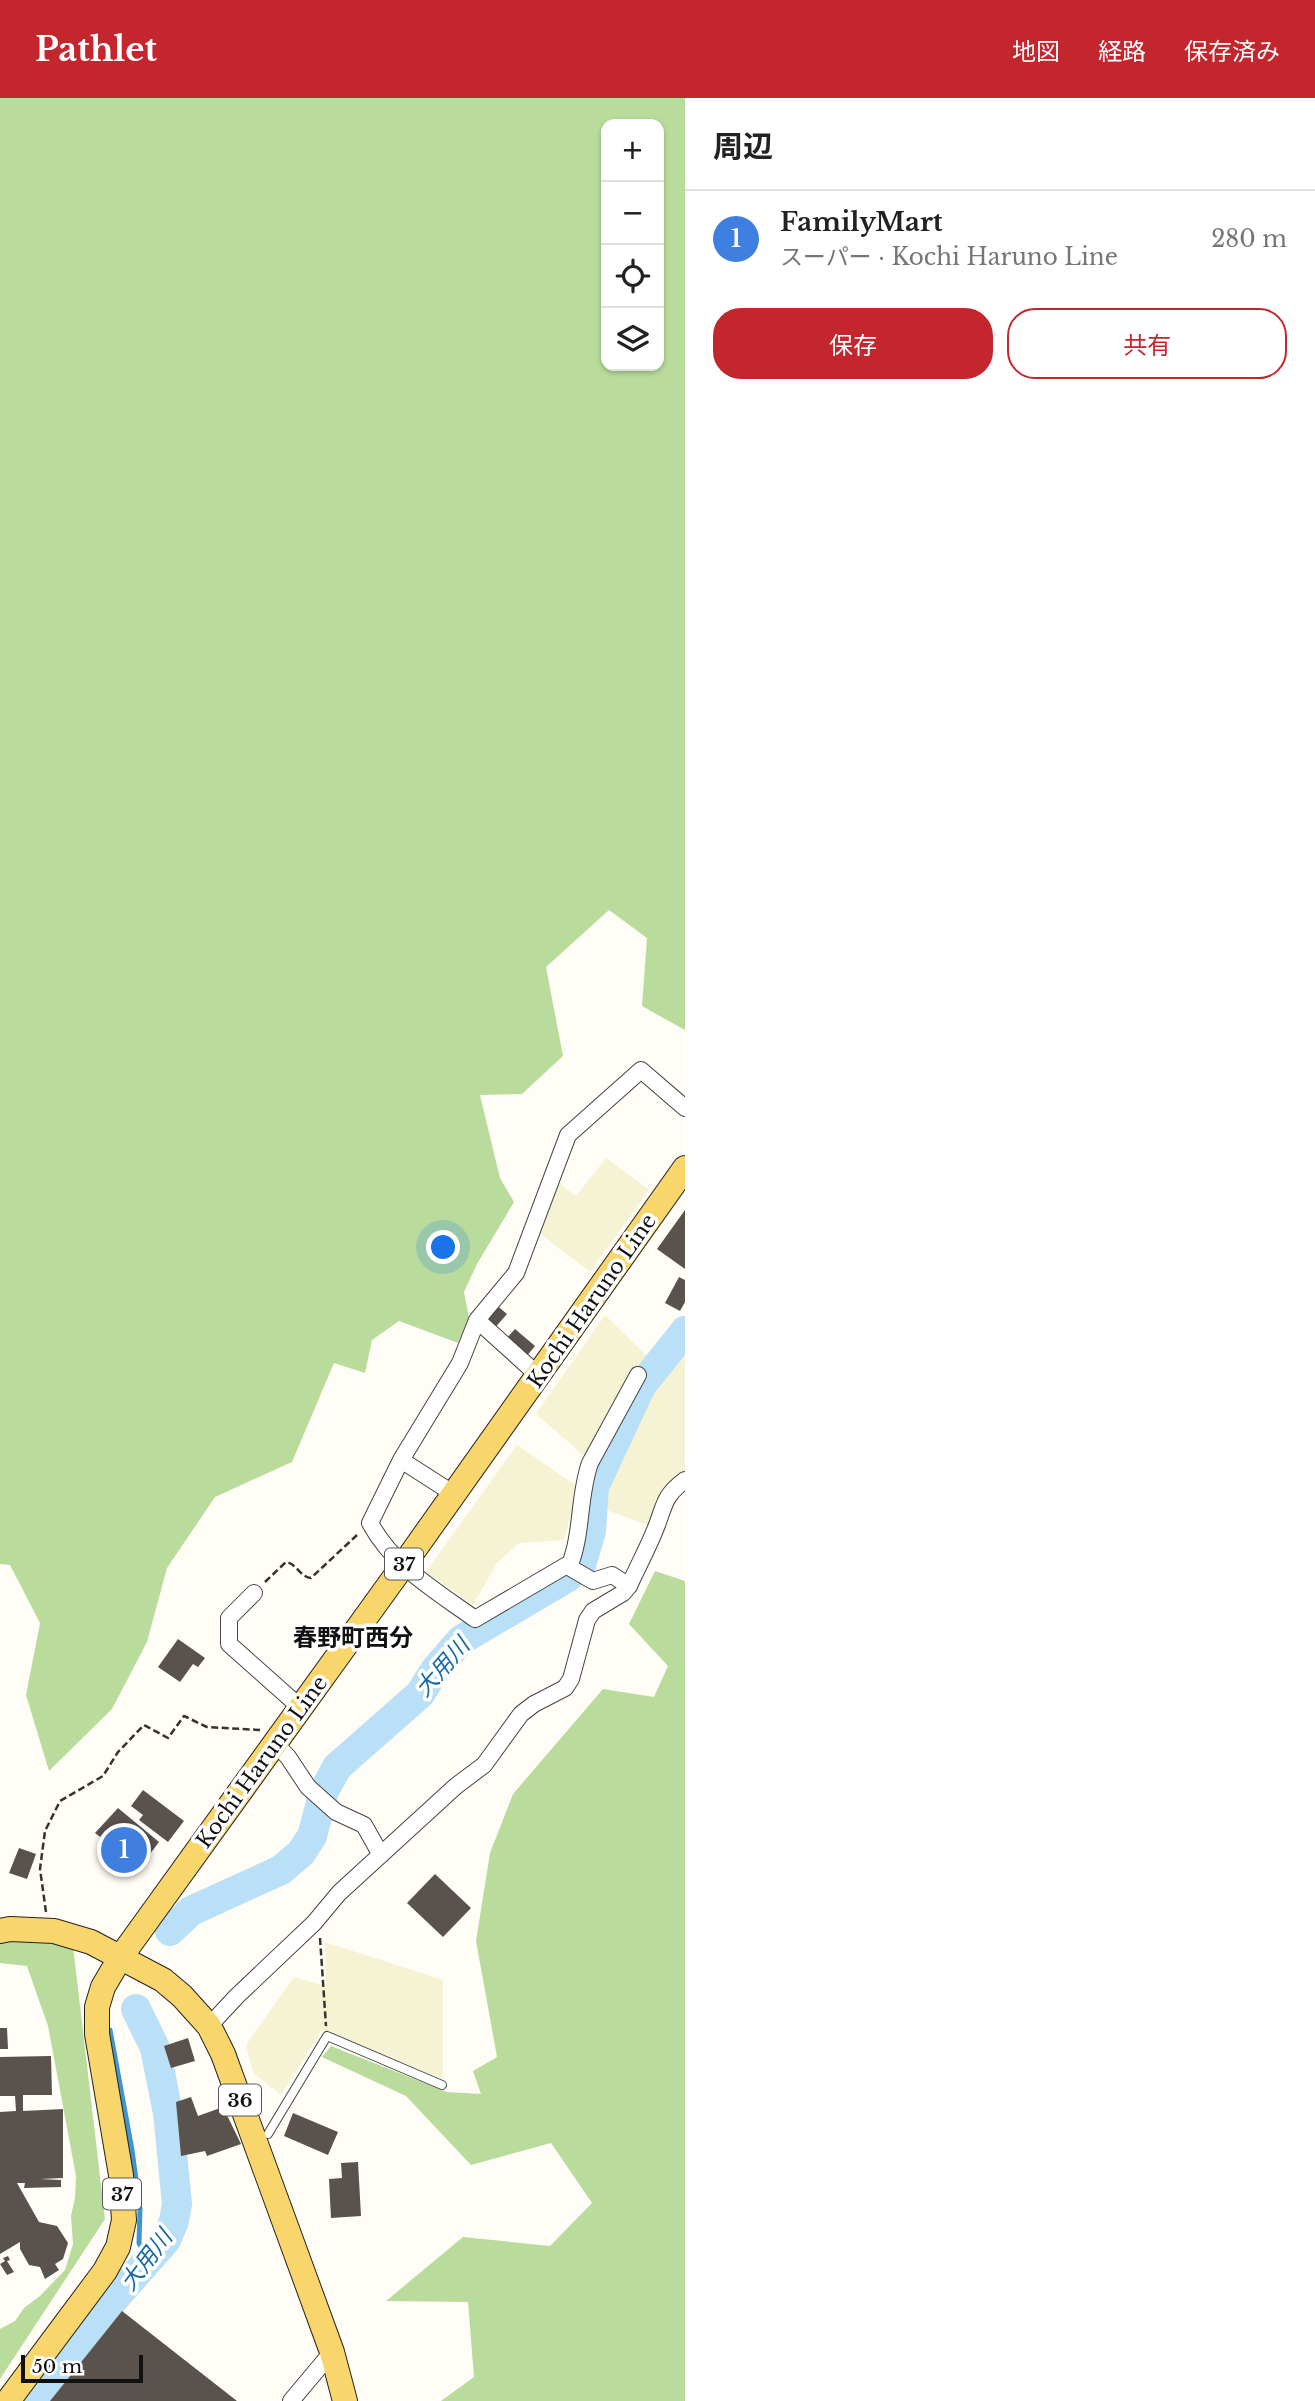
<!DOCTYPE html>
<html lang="ja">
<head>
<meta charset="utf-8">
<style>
  :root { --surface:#fff; --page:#f2f2f2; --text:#222; --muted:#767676; --line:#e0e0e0; --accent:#c4262e }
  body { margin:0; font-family:"Libre Baskerville","Noto Sans JP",serif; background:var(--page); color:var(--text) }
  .controls { position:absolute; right:21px; top:21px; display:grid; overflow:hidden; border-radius:14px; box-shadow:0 2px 5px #0004 }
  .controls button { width:63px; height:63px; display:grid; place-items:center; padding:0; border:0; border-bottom:2px solid var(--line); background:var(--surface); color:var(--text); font:35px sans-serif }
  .scale { position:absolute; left:21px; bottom:18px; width:122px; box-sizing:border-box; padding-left:7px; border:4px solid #111; border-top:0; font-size:19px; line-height:24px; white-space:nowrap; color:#111; -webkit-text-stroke:5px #fff; paint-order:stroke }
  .you { position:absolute; left:444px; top:1150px; width:24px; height:24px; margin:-18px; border:5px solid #fff; border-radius:50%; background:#1a73e8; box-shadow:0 0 0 10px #1a73e833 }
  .badge { display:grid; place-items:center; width:46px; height:46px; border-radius:50%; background:var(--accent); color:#fff; font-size:23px; font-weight:700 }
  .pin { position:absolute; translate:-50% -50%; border:4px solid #fff; box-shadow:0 2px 7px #0006 }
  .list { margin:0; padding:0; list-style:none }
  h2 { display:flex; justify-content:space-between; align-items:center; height:91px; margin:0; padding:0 28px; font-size:30px }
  h2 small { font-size:23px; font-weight:400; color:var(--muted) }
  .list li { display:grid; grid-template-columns:46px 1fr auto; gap:21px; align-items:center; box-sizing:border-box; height:98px; padding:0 28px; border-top:2px solid var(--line) }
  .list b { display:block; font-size:26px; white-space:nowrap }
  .list p { margin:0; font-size:23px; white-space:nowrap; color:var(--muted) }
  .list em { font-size:23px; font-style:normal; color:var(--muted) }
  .actions { display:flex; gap:14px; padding:21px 28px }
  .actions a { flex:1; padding:16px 0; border:2px solid var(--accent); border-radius:28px; text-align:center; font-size:24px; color:var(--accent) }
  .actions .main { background:var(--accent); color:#fff }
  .icon { flex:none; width:38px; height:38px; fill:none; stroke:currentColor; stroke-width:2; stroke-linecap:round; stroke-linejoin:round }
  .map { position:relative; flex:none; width:685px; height:2303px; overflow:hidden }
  header { display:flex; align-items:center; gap:42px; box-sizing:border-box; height:98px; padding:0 35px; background:var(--accent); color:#fff }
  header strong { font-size:33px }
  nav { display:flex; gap:38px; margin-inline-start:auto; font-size:24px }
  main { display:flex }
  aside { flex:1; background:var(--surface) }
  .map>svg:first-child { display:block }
</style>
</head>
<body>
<header>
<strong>Pathlet</strong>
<nav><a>地図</a><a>経路</a><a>保存済み</a></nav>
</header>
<main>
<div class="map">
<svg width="685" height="2303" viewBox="0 0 685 2303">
  <rect width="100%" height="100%" fill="#fffdf5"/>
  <!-- farmland -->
  <path fill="#f6f3d4" d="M 606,1060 L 649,1092 L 590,1174 L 538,1134 L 558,1084 L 576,1098 Z
    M 605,1217 L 650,1261 L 636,1275 L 589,1362 L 536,1316 Z
    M 685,1245 L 685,1373 L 662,1397 L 650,1428 L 601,1410 L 600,1392 L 630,1331 L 641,1302 Z
    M 517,1347 L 578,1389 L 564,1442 L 519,1445 L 497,1465 L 473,1507 L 426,1474 Z
    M 325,1844 L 443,1882 L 443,1981 L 322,1932 L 281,1997 L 253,1975 L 246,1947 L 294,1879 L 326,1888 Z"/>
  <!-- forest -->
  <path fill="#b9dc9c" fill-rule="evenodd" d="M 0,0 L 685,0 L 685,932 L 642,908 L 647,840 L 609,812 L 546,869 L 563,958 L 522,996 L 480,997 L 500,1080 L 514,1104 L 477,1166 L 464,1194 L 469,1220 L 458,1245 L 399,1223 L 372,1242 L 365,1275 L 334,1265 L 292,1364 L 215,1399 L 167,1470 L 147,1544 L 112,1611 L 49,1673 L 26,1597 L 40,1525 L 10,1467 L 0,1466 ZM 659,26 L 659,268 L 606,268 L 606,26 Z
    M 655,1473 L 685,1483 L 685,2303 L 441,2303 L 474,2279 L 468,2204 L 386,2203 L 463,2139 L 550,2148 L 592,2105 L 551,2045 L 471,2067 L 406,1998 L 322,1959 L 331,1948 L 447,1994 L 481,1996 L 473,1973 L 497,1959 L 476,1843 L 490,1755 L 513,1696 L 603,1591 L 654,1599 L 668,1568 L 629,1526 Z
    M 27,1839 L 73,1848 L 105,2121 L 0,2281 L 0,2231 L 15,2223 L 24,2210 L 40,2198 L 65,2172 L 73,2146 L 71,2118 L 75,2100 L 76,2078 L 48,1928 L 27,1868 L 0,1865 L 0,1841 Z"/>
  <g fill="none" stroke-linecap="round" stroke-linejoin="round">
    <!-- stream -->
    <path stroke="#3f96cf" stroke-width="5" d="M 110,1932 L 132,2052 L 140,2111 L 139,2145 L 148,2162"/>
    <!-- river -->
    <path stroke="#b9e0f7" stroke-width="30" d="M 170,1833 L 191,1813 L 281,1772 L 301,1755 L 312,1738 L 324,1693 L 337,1669 L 420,1596 L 435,1572 L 461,1542 L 568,1479 L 581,1467 L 591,1433 L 594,1389 L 641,1288 L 685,1233
      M 31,2303 L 105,2211 L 166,2142 L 174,2123 L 177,2106 L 168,2015 L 155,1950 L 136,1911"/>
  </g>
  <!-- building -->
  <path fill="#5a524d" d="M 685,1112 L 685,1171 L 657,1151 Z
    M 679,1179 L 685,1182 L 685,1204 L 680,1213 L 665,1205 Z
    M 495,1206 L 507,1216 L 493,1232 L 481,1222 Z
    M 515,1231 L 535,1248 L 525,1260 L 505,1242 Z
    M 178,1541 L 205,1560 L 198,1569 L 193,1566 L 180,1584 L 158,1569 Z
    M 143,1692 L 184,1723 L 168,1744 L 139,1722 L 143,1717 L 131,1708 Z
    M 118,1710 L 159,1744 L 140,1769 L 95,1735 Z
    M 19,1750 L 36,1756 L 27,1781 L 9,1775 Z
    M 435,1776 L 471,1810 L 443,1839 L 407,1805 Z
    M 0,1930 L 7,1930 L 8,1951 L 0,1951 Z
    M 188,1940 L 195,1963 L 171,1970 L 164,1948 Z
    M 51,1958 L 52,1997 L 23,1997 L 23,2013 L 63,2011 L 63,2080 L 40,2081 L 61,2082 L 61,2089 L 24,2090 L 25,2085 L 17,2085 L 39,2124 L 57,2128 L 68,2145 L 63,2161 L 55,2166 L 59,2172 L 45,2181 L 40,2169 L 29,2167 L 20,2151 L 20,2144 L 0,2156 L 0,2014 L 16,2013 L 15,1998 L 0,1998 L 0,1959 Z
    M 191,1999 L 198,2018 L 223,2009 L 241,2046 L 207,2058 L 205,2053 L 181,2058 L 176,2004 Z
    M 293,2015 L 338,2034 L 328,2057 L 284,2038 Z
    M 358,2064 L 361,2118 L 331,2120 L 329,2081 L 342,2080 L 341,2065 Z
    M 8,2158 L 10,2162 L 7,2163 L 14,2174 L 7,2177 L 0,2166 L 5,2163 L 3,2160 Z
    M 122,2213 L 237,2303 L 50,2303 Z"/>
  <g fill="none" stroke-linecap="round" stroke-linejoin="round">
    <defs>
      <path id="lane" d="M 268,2036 L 327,1938 L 442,1987"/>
      <path id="street" d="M 539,1278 L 477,1222 L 516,1175 L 568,1037 L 641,972 L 685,1010
        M 401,1362 L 370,1425 C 393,1468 436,1493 475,1521 L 567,1467 L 569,1469 C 583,1435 578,1399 590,1365 L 638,1277
        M 454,1396 L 401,1362 L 460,1265 L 477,1222
        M 569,1469 L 593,1483 L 612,1477 L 629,1488
        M 254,1495 L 229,1520 L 229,1546 L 301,1610
        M 276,1646 L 288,1659 L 308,1689 L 336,1714 L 364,1727 L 381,1757
        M 209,1928 L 237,1898 L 314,1825 L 339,1795 L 456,1688 L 484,1667 L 521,1616 L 534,1606 L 565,1590 L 571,1581 L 587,1522 L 593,1513 L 623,1495 L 629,1488 C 638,1468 649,1448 657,1427 C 665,1405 665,1397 685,1382
        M 291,2303 L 332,2254"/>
      <path id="primary" d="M 0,1833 L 10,1831 L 54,1833 L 91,1844 L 163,1882 L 182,1898 L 209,1928 L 223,1956 L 332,2254 L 345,2303
        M 8,2303 L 105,2173 L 118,2149 L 124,2122 L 121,2077 L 97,1936 L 97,1909 L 103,1889 L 120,1860 L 402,1469 L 685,1070"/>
    </defs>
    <!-- lane casing -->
    <use href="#lane" stroke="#444" stroke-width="10"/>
    <!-- street casing -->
    <use href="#street" stroke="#444" stroke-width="18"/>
    <!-- primary casing -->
    <use href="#primary" stroke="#222" stroke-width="26"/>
    <!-- path -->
    <path stroke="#333" stroke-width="2.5" stroke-dasharray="7 3.5" stroke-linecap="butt" d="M 265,1484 L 286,1464 C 297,1466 300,1479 311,1480 L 357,1437
      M 46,1814 L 40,1771 L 45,1733 L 60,1703 L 103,1678 L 118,1654 L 144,1627 L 168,1640 L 184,1618 L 207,1629 L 260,1632
      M 320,1840 L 326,1928"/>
    <!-- lane -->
    <use href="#lane" stroke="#fff" stroke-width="8"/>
    <!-- street -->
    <use href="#street" stroke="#fff" stroke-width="16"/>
    <!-- primary -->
    <use href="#primary" stroke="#f9d66b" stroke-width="24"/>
  </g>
  <g text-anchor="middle" stroke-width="7" stroke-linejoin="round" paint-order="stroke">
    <!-- shield labels -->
    <g fill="#fff" stroke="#585858" stroke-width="2">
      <rect x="385" y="1450.5" width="38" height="31" rx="5"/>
      <rect x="219" y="1986.5" width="42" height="31" rx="5"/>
      <rect x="103" y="2080.5" width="38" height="31" rx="5"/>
    </g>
    <g font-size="19" font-weight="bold" fill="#111">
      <text x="404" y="1473">37</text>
      <text x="240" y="2009">36</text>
      <text x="122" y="2103">37</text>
    </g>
    <!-- street labels -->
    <g font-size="21" fill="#111" stroke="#fff">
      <text transform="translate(592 1203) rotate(-55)" y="7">Kochi Haruno Line</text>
      <text transform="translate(262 1664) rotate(-54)" y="7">Kochi Haruno Line</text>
    </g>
    <!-- water labels -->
    <g font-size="23" font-style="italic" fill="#1768a6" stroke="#fff">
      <text transform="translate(442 1569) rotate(-49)" y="8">大用川</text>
      <text transform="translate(146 2162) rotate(-53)" y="8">大用川</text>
    </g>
    <!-- quarter labels -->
    <g font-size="24" font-weight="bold" fill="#111" stroke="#fff">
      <text x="353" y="1548">春野町西分</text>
    </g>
  </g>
</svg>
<div class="controls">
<button>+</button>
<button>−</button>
<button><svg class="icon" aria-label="locate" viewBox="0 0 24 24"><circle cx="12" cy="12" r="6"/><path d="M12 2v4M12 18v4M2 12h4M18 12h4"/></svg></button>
<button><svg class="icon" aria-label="layers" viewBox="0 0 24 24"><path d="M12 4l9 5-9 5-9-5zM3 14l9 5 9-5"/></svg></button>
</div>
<div class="scale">50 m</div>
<div class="you"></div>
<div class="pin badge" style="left:124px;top:1752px;background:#3f7fe0">1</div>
</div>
<aside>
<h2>周辺<small></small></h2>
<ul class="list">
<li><span class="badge" style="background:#3f7fe0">1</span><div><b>FamilyMart</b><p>スーパー · Kochi Haruno Line</p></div><em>280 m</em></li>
</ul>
<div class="actions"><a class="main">保存</a><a>共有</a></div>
</aside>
</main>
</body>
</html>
